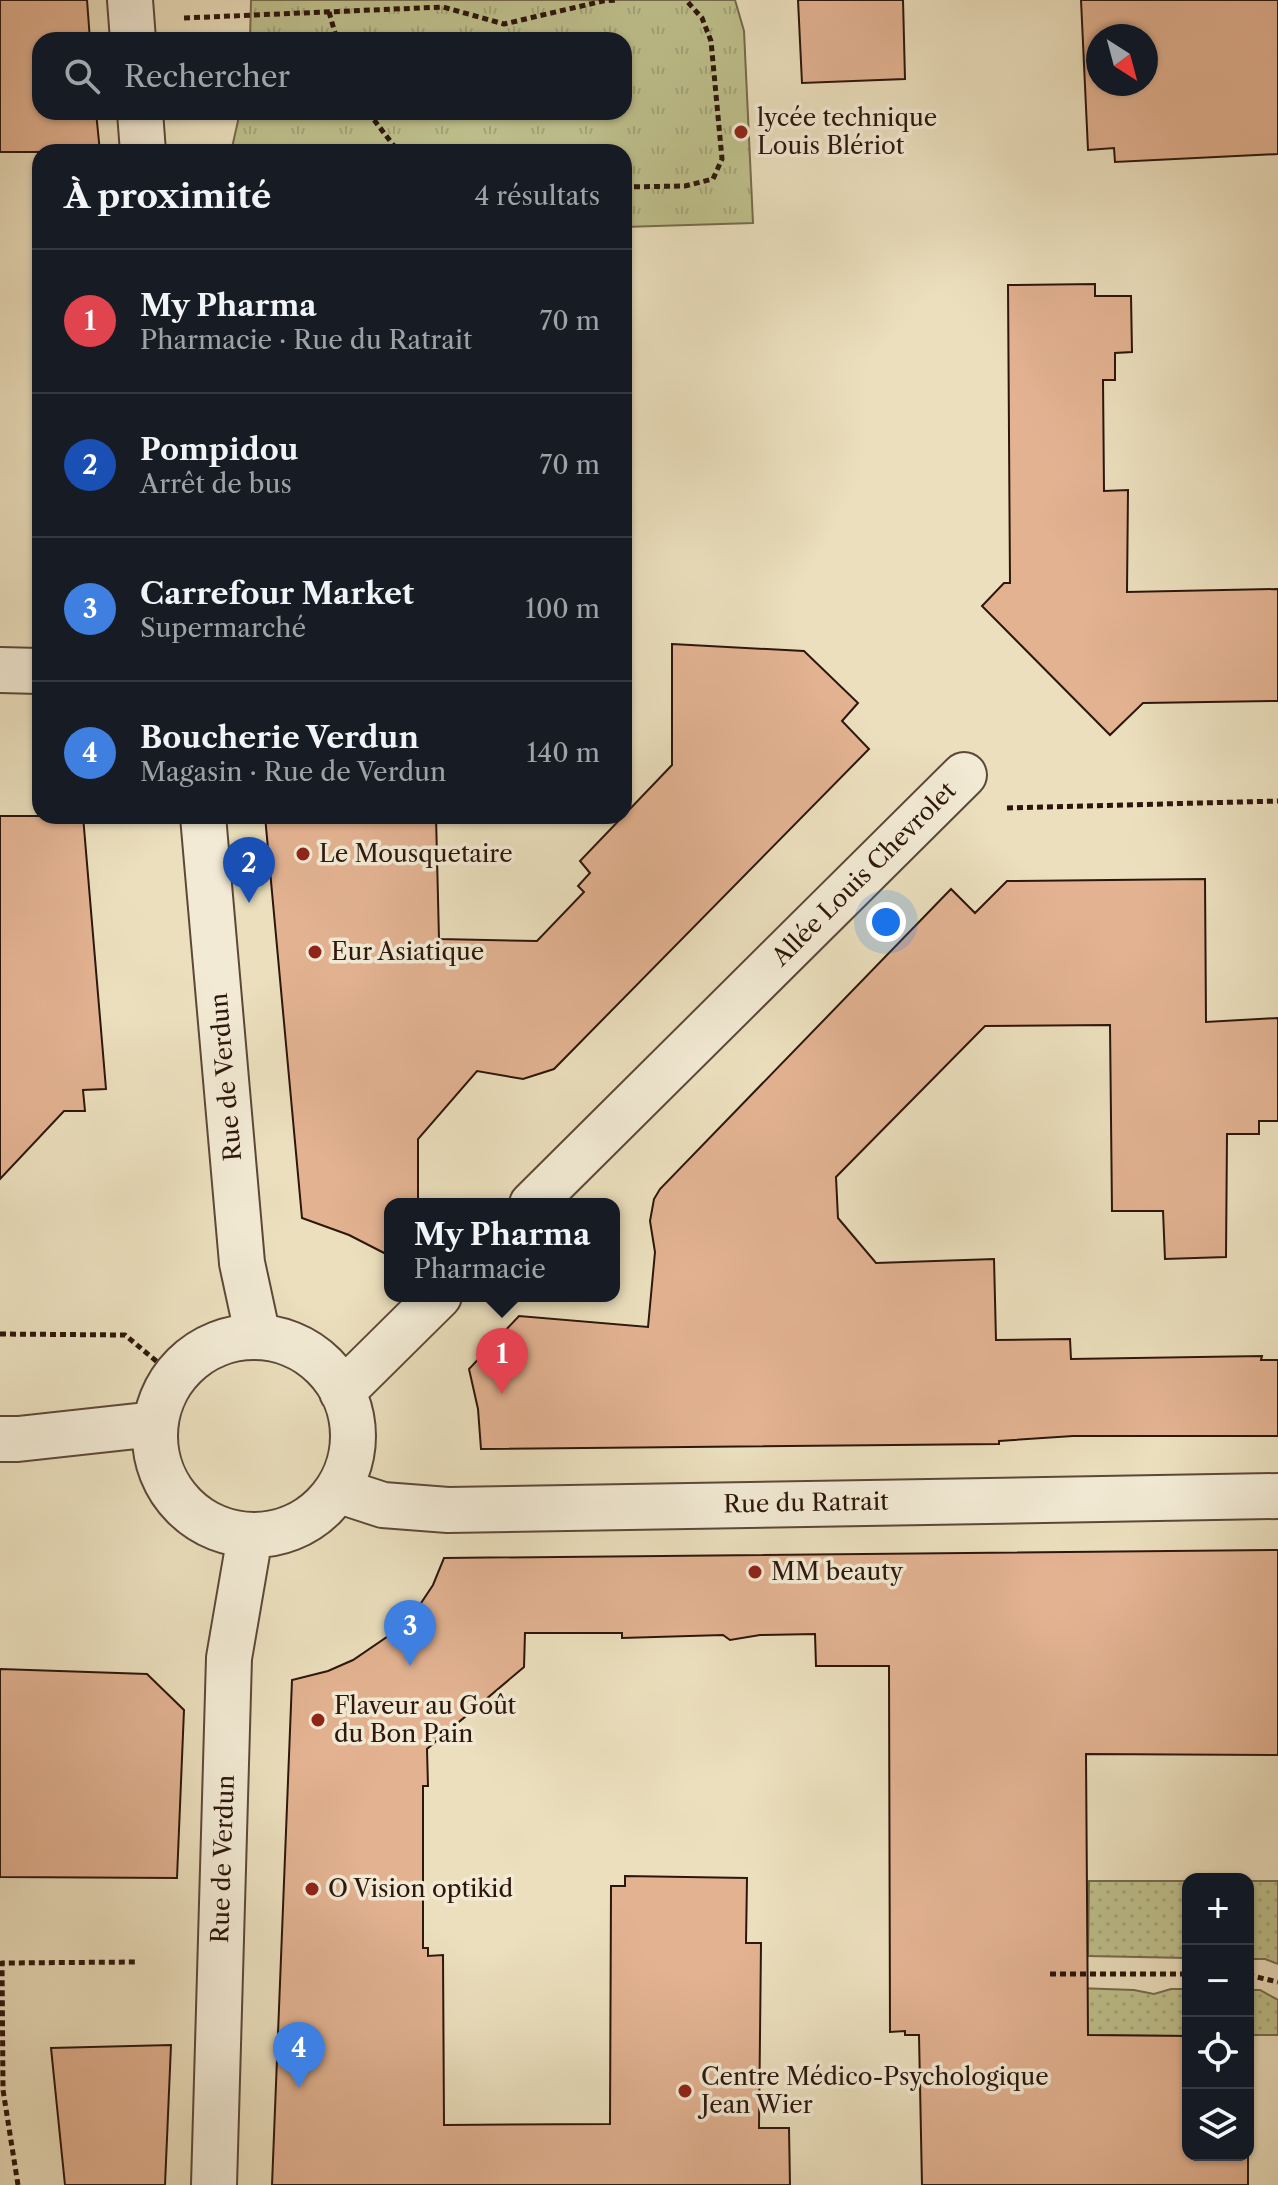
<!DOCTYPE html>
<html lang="fr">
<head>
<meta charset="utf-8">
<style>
  :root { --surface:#171b24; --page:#242831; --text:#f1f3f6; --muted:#9ea1a6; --line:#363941; --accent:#7c3aed }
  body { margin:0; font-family:"Libre Caslon Text",serif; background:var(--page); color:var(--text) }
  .controls { position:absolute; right:24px; bottom:24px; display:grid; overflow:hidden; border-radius:16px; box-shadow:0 2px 6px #0004 }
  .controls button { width:72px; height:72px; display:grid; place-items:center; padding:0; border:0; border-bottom:2px solid var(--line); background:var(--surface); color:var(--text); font:40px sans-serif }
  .compass { position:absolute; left:1086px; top:24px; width:72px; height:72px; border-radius:50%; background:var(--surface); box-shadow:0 2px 6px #0004; rotate:144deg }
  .you { position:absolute; left:886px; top:922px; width:28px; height:28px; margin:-20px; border:6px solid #fff; border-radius:50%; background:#1a73e8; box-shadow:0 0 0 12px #1a73e833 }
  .badge { display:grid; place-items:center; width:52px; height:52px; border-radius:50%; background:var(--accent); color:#fff; font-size:26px; font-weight:700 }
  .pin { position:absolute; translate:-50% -66px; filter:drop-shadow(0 2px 4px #0008) }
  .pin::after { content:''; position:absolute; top:42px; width:28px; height:24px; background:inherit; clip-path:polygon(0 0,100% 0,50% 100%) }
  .popup { position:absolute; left:384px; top:1198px; width:236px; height:104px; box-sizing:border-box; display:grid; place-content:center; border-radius:16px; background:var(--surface); filter:drop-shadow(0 2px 6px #0005); font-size:26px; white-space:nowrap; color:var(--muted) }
  .popup b { font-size:30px; color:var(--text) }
  .popup::after { content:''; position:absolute; left:50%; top:100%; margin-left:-16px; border:16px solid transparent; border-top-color:var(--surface) }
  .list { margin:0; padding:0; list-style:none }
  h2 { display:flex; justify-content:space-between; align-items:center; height:104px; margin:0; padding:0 32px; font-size:34px }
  h2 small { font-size:26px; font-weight:400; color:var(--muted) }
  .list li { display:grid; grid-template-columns:52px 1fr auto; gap:24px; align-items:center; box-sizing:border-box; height:144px; padding:0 32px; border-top:2px solid var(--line) }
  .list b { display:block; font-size:30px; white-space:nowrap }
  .list p { margin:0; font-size:26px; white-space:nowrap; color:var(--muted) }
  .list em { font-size:26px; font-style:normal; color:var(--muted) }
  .icon { flex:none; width:44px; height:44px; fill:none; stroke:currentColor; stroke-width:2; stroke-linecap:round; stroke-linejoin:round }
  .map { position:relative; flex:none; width:1278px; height:2185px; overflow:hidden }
  .search { position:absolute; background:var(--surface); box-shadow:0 2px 6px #0004; left:32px; top:32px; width:600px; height:88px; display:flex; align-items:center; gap:20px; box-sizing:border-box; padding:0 28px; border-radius:24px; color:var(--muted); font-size:30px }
  .panel { position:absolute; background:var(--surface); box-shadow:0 2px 6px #0004; left:32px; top:144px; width:600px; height:680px; border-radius:24px }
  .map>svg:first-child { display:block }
</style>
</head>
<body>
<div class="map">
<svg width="1278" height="2185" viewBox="0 0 1278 2185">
  <defs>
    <pattern id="grass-dots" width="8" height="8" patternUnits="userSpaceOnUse" patternTransform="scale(2)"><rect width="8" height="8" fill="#bec08c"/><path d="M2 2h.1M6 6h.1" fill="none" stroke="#a4a478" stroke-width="1.8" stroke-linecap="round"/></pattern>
    <pattern id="park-tufts" width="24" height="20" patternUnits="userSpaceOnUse" patternTransform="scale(2)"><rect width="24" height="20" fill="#bec08c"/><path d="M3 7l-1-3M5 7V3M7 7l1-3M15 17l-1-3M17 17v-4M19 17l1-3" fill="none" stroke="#a4a478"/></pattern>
  </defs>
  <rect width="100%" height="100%" fill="#ebdfbd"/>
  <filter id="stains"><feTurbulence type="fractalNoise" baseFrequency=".0025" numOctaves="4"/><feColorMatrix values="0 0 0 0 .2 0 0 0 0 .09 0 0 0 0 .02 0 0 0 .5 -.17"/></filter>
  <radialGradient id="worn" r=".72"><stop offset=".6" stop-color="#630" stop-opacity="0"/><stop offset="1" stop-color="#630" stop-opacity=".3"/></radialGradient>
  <!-- grass -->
  <path fill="url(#grass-dots)" stroke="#766b4c" stroke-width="2" d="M 1089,1881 L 1188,1881 L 1188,1958 L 1088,1956 Z
    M 1248,1881 L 1278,1881 L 1278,1964 L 1265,1959 L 1248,1959 Z
    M 1049,1987 L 1134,1990 L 1154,1994 L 1171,1989 L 1188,1989 L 1188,2036 L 1049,2035 Z
    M 1248,1990 L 1260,1990 L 1278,2000 L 1278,2035 L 1248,2035 Z"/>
  <!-- park -->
  <path fill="url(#park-tufts)" stroke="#766b4c" stroke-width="2" d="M 251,0 L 735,0 L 744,31 L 753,223 L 624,227 L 624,152 L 231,152 L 240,112 L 624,112 L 624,40 L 250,40 Z"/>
  <!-- building -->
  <path fill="#e2b291" stroke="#2d160c" stroke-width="2" fill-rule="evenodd" d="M 0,0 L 87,0 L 90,40 L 40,40 L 40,112 L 96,112 L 100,152 L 0,152 Z
    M 798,0 L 903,0 L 905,79 L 802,83 Z
    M 1081,0 L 1278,0 L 1278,154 L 1115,162 L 1114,148 L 1088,150 ZM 1098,36 L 1146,36 L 1146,84 L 1098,84 Z
    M 1095,284 L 1095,296 L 1131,296 L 1132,352 L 1115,353 L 1115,380 L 1103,380 L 1104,491 L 1128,490 L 1127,592 L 1278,589 L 1278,701 L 1143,703 L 1110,735 L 982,606 L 1004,583 L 1010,583 L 1008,285 Z
    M 672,644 L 804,651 L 858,703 L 842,721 L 869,749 L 554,1069 L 523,1079 L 477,1071 L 418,1139 L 418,1204 L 390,1204 L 390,1256 L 349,1235 L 302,1218 L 265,816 L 436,816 L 439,939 L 537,941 L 584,892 L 578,886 L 590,873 L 580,861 L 672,765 Z
    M 0,816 L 83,816 L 106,1089 L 83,1090 L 85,1111 L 64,1111 L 0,1179 Z
    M 1205,879 L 1206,1022 L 1278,1018 L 1278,1121 L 1259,1121 L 1259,1134 L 1227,1134 L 1226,1257 L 1165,1259 L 1163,1211 L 1112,1211 L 1110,1025 L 985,1026 L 836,1177 L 838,1218 L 876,1263 L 994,1259 L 996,1340 L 1070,1339 L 1071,1359 L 1262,1356 L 1261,1360 L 1278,1360 L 1278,1436 L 1073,1436 L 999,1441 L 999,1444 L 481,1449 L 478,1409 L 469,1369 L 519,1316 L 648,1327 L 655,1252 L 650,1221 L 654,1199 L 660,1189 L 951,889 L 975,913 L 1007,881 Z
    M 1278,1550 L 1278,1755 L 1086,1754 L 1088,2035 L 1188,2036 L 1188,2155 L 1248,2155 L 1248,2035 L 1248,2185 L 922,2185 L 919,2035 L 905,2035 L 905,2031 L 890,2032 L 889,1666 L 816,1666 L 815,1634 L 760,1635 L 730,1640 L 723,1635 L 622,1638 L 622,1633 L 525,1633 L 524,1667 L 427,1749 L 428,1786 L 423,1786 L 423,1948 L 428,1948 L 428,1956 L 443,1955 L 444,2125 L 610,2124 L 611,1886 L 625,1886 L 625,1876 L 747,1878 L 746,1943 L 761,1943 L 759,2128 L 789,2128 L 790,2185 L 272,2185 L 292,1680 L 328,1671 L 353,1660 L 397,1630 L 417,1609 L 433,1585 L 444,1558 Z
    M 0,1669 L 147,1674 L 184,1710 L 177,1878 L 0,1877 Z
    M 171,2045 L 165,2185 L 65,2185 L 51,2048 Z"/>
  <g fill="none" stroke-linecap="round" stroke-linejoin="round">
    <defs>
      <path id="minor" d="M 130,0 L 133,40
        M 140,112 L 143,152
        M 0,670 L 40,671
        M 203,816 L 242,1263 L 258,1337
        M 532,1204 L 964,775
        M155 1436a99 99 0 1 1 198 0a99 99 0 1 1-198 0Z
        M 342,1392 L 439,1296
        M 0,1439 L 18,1439 L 155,1424
        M 337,1490 L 383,1505 L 448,1510 L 1278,1496
        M 214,2185 L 229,1658 L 250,1536"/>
    </defs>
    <!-- minor casing -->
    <use href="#minor" stroke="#5c4838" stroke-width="48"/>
    <!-- path -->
    <path stroke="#2d160c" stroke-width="5" stroke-dasharray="6 4" stroke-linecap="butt" d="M 329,12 L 337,40
      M 184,18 L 443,7 L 504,24 L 603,1 L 618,0
      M 368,112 L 394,146 L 406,152
      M 624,187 L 685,186 L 713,179 L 722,159 L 711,41 L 702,18 L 686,0
      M 1007,808 L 1278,801
      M 0,1334 L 125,1335 L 167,1370
      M 1050,1974 L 1188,1974
      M 1248,1975 L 1278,1982
      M 18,2185 L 3,2090 L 2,1963 L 138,1962"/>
    <!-- minor -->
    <use href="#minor" stroke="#f2ead4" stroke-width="44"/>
  </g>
  <!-- markers -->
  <g fill="#8f2418" stroke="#f2ead4" stroke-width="3">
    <circle cx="741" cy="132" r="8"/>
    <circle cx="303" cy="854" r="8"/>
    <circle cx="315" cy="952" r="8"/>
    <circle cx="755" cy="1572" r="8"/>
    <circle cx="318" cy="1720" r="8"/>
    <circle cx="312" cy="1889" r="8"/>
    <circle cx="685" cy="2091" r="8"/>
  </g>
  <g text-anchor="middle" stroke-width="7" stroke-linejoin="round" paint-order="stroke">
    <!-- poi labels -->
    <g font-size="24" fill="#2d160c" stroke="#f2ead4" text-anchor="start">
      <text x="757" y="126">lycée technique<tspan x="757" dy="28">Louis Blériot</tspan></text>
      <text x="319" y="862">Le Mousquetaire</text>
      <text x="331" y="960">Eur Asiatique</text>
      <text x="771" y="1580">MM beauty</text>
      <text x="334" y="1714">Flaveur au Goût<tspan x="334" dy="28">du Bon Pain</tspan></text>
      <text x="328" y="1897">O Vision optikid</text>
      <text x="701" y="2085">Centre Médico-Psychologique<tspan x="701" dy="28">Jean Wier</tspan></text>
    </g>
    <!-- street labels -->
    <g font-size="24" fill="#2d160c" stroke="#f2ead4">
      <text transform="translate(864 874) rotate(-45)" y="8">Allée Louis Chevrolet</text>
      <text transform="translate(226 1077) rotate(-95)" y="8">Rue de Verdun</text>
      <text transform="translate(806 1503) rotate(-1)" y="8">Rue du Ratrait</text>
      <text transform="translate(223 1859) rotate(-88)" y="8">Rue de Verdun</text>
    </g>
  </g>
  <rect width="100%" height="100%" filter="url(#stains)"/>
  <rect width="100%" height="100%" fill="url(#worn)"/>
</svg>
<div class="controls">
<button>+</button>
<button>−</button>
<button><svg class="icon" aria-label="locate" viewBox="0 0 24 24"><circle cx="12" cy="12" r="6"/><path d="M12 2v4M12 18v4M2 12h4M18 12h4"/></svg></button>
<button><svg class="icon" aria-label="layers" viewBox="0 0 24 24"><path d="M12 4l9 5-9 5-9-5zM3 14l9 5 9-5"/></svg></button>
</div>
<svg class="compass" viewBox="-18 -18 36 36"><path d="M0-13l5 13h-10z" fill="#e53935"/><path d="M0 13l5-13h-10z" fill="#9ea1a6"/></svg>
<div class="you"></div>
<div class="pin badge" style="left:502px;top:1394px;background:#e0444e">1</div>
<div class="popup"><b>My Pharma</b>Pharmacie</div>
<div class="pin badge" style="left:249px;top:903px;background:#1a4fb4">2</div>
<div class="pin badge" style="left:410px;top:1666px;background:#3f7fe0">3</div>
<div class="pin badge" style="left:299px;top:2088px;background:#3f7fe0">4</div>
<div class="search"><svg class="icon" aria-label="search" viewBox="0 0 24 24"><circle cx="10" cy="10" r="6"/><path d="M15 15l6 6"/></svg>Rechercher</div>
<section class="panel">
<h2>À proximité<small>4 résultats</small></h2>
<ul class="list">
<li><span class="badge" style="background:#e0444e">1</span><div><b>My Pharma</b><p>Pharmacie · Rue du Ratrait</p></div><em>70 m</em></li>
<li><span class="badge" style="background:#1a4fb4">2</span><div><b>Pompidou</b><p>Arrêt de bus</p></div><em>70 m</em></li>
<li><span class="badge" style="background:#3f7fe0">3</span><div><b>Carrefour Market</b><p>Supermarché</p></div><em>100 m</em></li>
<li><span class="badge" style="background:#3f7fe0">4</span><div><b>Boucherie Verdun</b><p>Magasin · Rue de Verdun</p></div><em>140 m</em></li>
</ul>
</section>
</div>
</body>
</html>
